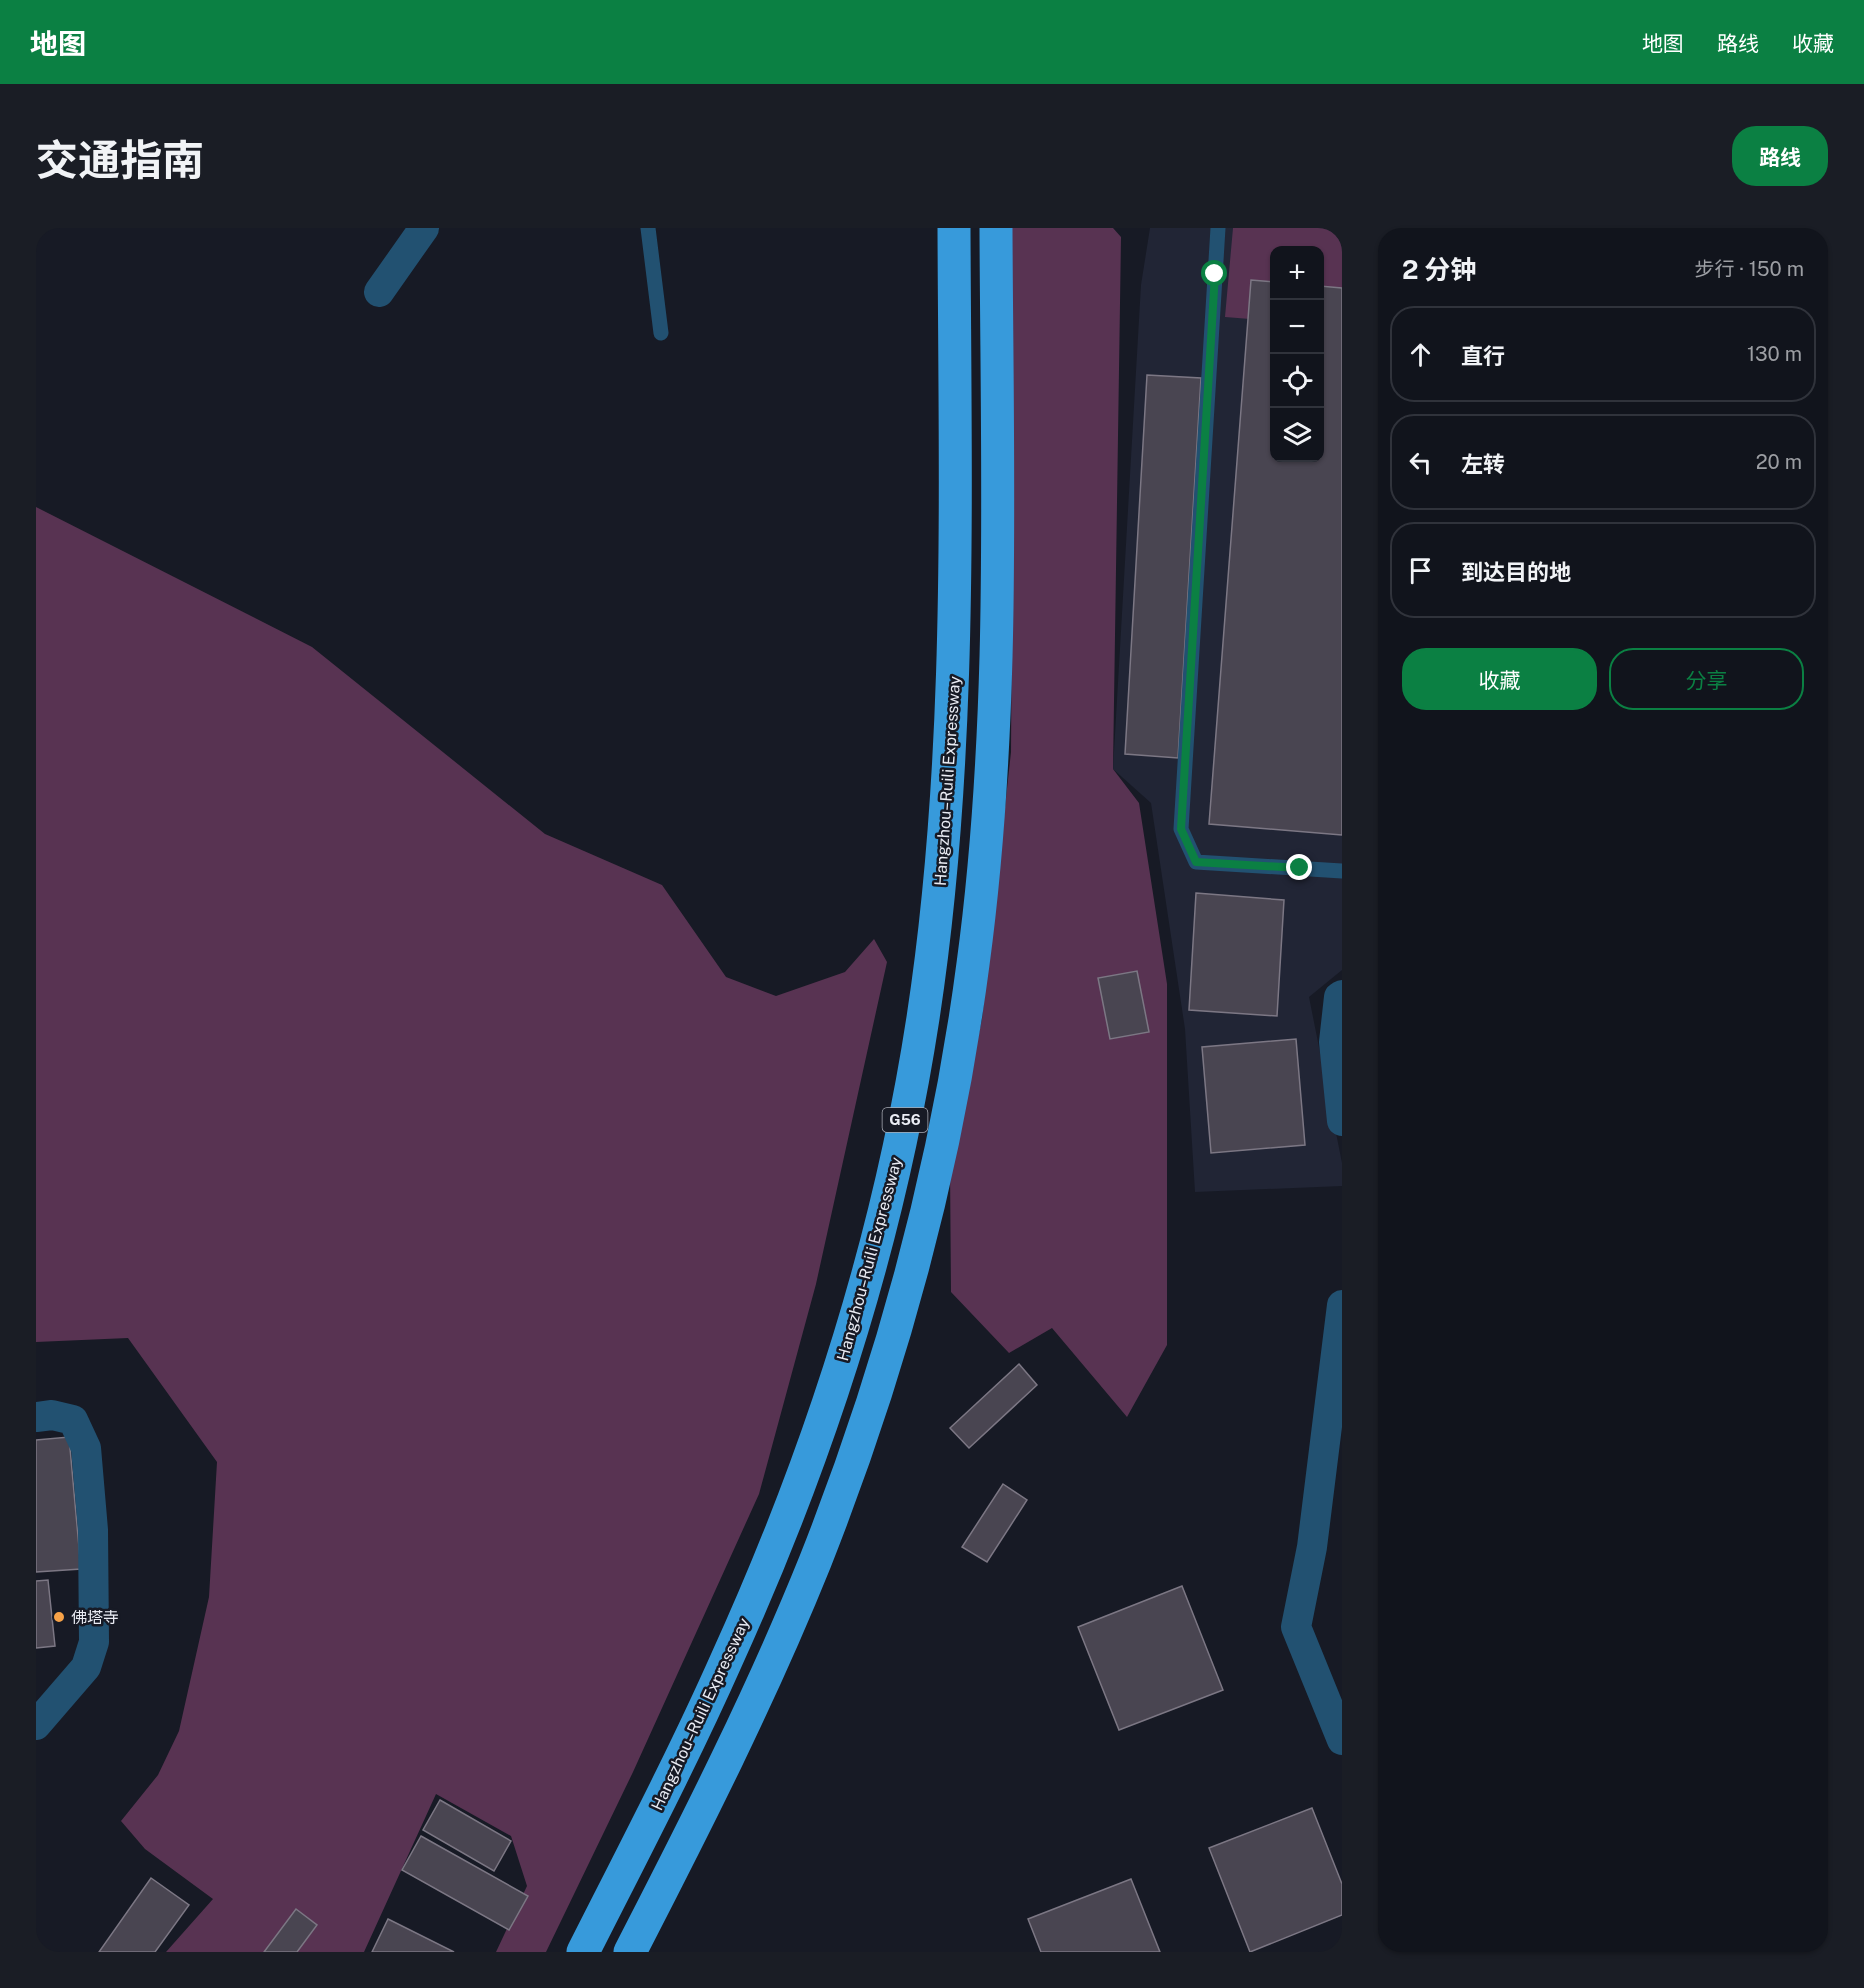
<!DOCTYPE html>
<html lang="zh">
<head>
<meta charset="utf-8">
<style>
  :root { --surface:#11141c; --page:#1a1d25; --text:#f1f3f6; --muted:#9c9ea3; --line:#30333b; --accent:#0b8043 }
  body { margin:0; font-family:"Public Sans","Noto Sans SC",sans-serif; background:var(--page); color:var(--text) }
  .controls { position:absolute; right:18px; top:18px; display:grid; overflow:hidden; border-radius:12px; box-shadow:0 2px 4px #0004 }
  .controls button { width:54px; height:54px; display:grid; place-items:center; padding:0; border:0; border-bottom:2px solid var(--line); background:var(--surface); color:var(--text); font:30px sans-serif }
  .stop { position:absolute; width:18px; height:18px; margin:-14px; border:4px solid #0b8043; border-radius:50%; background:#fff }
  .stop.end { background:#0b8043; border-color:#fff; box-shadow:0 2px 6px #0008 }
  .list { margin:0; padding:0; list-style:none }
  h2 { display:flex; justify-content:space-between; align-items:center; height:78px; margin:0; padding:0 24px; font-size:26px }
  h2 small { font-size:20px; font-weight:400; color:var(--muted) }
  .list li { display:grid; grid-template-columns:39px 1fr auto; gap:18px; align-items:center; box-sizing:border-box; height:96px; margin:0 12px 12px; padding:0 12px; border:2px solid var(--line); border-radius:24px }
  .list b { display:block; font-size:22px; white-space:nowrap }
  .list em { font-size:20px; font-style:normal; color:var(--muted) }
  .actions { display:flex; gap:12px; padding:18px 24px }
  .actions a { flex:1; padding:14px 0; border:2px solid var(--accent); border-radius:24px; text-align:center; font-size:21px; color:var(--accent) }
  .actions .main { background:var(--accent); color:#fff }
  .icon { flex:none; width:33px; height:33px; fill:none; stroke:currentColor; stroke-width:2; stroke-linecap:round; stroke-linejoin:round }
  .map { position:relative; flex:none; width:1306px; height:1724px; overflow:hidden; border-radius:24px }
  header { display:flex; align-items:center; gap:36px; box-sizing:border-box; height:84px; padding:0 30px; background:var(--accent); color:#fff }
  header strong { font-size:28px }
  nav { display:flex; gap:33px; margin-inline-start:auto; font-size:21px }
  .intro { display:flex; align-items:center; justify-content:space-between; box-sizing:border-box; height:144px; padding:0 36px }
  h1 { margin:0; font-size:42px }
  .button { padding:15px 27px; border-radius:24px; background:var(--accent); color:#fff; font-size:21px; font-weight:700 }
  main { display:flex; gap:36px; padding:0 36px }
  aside { flex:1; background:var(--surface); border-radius:24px; box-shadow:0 2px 4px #0004 }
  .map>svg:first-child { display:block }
</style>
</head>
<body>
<header>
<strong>地图</strong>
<nav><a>地图</a><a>路线</a><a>收藏</a></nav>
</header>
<div class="intro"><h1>交通指南</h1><a class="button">路线</a></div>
<main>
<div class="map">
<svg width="1306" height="1724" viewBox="0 0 1306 1724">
  <rect width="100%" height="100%" fill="#171a25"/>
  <!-- built -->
  <path fill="#212535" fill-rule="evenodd" d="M 1114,0 L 1306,0 L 1306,742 L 1273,769 L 1306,935 L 1306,958 L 1159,964 L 1149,801 L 1115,575 L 1077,541 L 1105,57 ZM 1238,22 L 1284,22 L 1284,230 L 1238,230 Z"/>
  <!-- green -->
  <path fill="#583352" d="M 972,0 L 1077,0 L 1085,9 L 1077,541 L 1103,575 L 1131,756 L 1131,1117 L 1091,1189 L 1016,1100 L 973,1125 L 915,1064 L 914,939 L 946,791 L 975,524 L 976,357 Z
    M 1197,0 L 1306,0 L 1306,99 L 1284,97 L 1284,22 L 1238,22 L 1238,93 L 1189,89 Z
    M 0,279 L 276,419 L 509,606 L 626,657 L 690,749 L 740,768 L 809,744 L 838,711 L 851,734 L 780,1056 L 723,1266 L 597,1544 L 510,1724 L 460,1724 L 491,1658 L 475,1608 L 400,1566 L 328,1724 L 130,1724 L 177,1671 L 109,1621 L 85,1593 L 122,1547 L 143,1503 L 173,1369 L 181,1234 L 92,1110 L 0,1114 Z"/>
  <!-- building -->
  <path fill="#494551" stroke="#7c7784" stroke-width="1.5" d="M 1215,52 L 1238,54 L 1238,230 L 1284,230 L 1284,58 L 1306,60 L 1306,607 L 1173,596 Z
    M 1111,147 L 1165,150 L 1142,530 L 1089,526 Z
    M 1160,665 L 1248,672 L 1241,788 L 1153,782 Z
    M 1101,743 L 1113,804 L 1074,811 L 1062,750 Z
    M 1260,811 L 1269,917 L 1175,925 L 1166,819 Z
    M 983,1136 L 1001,1157 L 933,1220 L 914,1200 Z
    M 33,1209 L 45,1341 L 0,1344 L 0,1212 Z
    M 967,1256 L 991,1272 L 951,1334 L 926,1319 Z
    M 12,1352 L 19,1418 L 0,1420 L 0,1353 Z
    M 1146,1358 L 1187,1462 L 1083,1502 L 1042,1399 Z
    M 404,1572 L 475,1613 L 458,1643 L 387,1602 Z
    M 1276,1580 L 1306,1656 L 1306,1687 L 1214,1724 L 1173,1620 Z
    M 385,1608 L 492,1668 L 473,1702 L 366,1642 Z
    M 115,1650 L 153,1677 L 119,1724 L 63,1724 Z
    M 1095,1651 L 1124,1724 L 1005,1724 L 992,1691 Z
    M 260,1681 L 281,1697 L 261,1724 L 228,1724 Z
    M 352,1691 L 418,1724 L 336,1724 Z"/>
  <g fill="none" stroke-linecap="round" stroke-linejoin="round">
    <!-- lane -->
    <path stroke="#225171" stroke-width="15" d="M 612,0 L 625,105
      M 1182,0 L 1145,601 L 1160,634 L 1306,643"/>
    <!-- street -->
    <path stroke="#225171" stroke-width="30" d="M 343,64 L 388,0
      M 1306,767 L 1303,769 L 1298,814 L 1306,893
      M 1306,1077 L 1276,1319 L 1260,1399 L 1306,1512
      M 0,1189 L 16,1187 L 37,1192 L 50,1220 L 57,1302 L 58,1414 L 50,1439 L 0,1497"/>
    <!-- highway -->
    <path stroke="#379adb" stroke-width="33" d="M 547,1724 C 596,1627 646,1532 690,1433 C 783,1229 853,1012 887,790 C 927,528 919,264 918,0
      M 594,1724 C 660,1596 725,1468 779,1334 C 855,1142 910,942 937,736 C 970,492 961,245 960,0"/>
  </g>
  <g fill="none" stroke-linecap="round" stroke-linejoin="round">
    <!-- route -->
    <path stroke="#0b8043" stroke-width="8" d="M 1179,46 L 1145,601 L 1160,634 L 1264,640"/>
  </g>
  <!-- markers -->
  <circle fill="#f7a248" stroke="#171a25" stroke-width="2" cx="23" cy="1389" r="6"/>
  <g text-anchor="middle" stroke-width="5" stroke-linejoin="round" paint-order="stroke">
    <!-- shield labels -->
    <rect fill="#171a25" stroke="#abadb6" stroke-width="1.5" x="846.5" y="880" width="45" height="24" rx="4.5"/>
    <g font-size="15" font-weight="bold" fill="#eaecf4">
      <text x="869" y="897">G56</text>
    </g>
    <!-- street labels -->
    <g font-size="16" fill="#eaecf4" stroke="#171a25">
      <text transform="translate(911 553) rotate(-86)" y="6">Hangzhou–Ruili Expressway</text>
      <text transform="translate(833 1031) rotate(-75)" y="6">Hangzhou–Ruili Expressway</text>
      <text transform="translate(664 1486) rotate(-65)" y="6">Hangzhou–Ruili Expressway</text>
    </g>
    <!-- poi labels -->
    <g font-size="16" fill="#eaecf4" stroke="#171a25" text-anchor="start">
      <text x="35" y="1395">佛塔寺</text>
    </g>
  </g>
</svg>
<div class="controls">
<button>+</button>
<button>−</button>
<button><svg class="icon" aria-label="locate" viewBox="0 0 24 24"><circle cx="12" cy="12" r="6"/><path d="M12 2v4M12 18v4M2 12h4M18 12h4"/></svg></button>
<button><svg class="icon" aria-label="layers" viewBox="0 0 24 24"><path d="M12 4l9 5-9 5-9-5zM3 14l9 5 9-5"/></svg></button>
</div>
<div class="stop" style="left:1179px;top:46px"></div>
<div class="stop end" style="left:1264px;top:640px"></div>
</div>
<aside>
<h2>2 分钟<small>步行 · 150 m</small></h2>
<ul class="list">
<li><svg class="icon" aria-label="ahead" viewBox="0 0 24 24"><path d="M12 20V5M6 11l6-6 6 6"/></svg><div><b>直行</b></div><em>130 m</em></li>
<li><svg class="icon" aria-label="left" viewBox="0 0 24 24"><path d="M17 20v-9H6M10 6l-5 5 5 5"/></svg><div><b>左转</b></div><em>20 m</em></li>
<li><svg class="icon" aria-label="arrive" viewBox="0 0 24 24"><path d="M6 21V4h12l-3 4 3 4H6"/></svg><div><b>到达目的地</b></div></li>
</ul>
<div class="actions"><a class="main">收藏</a><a>分享</a></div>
</aside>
</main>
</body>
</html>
